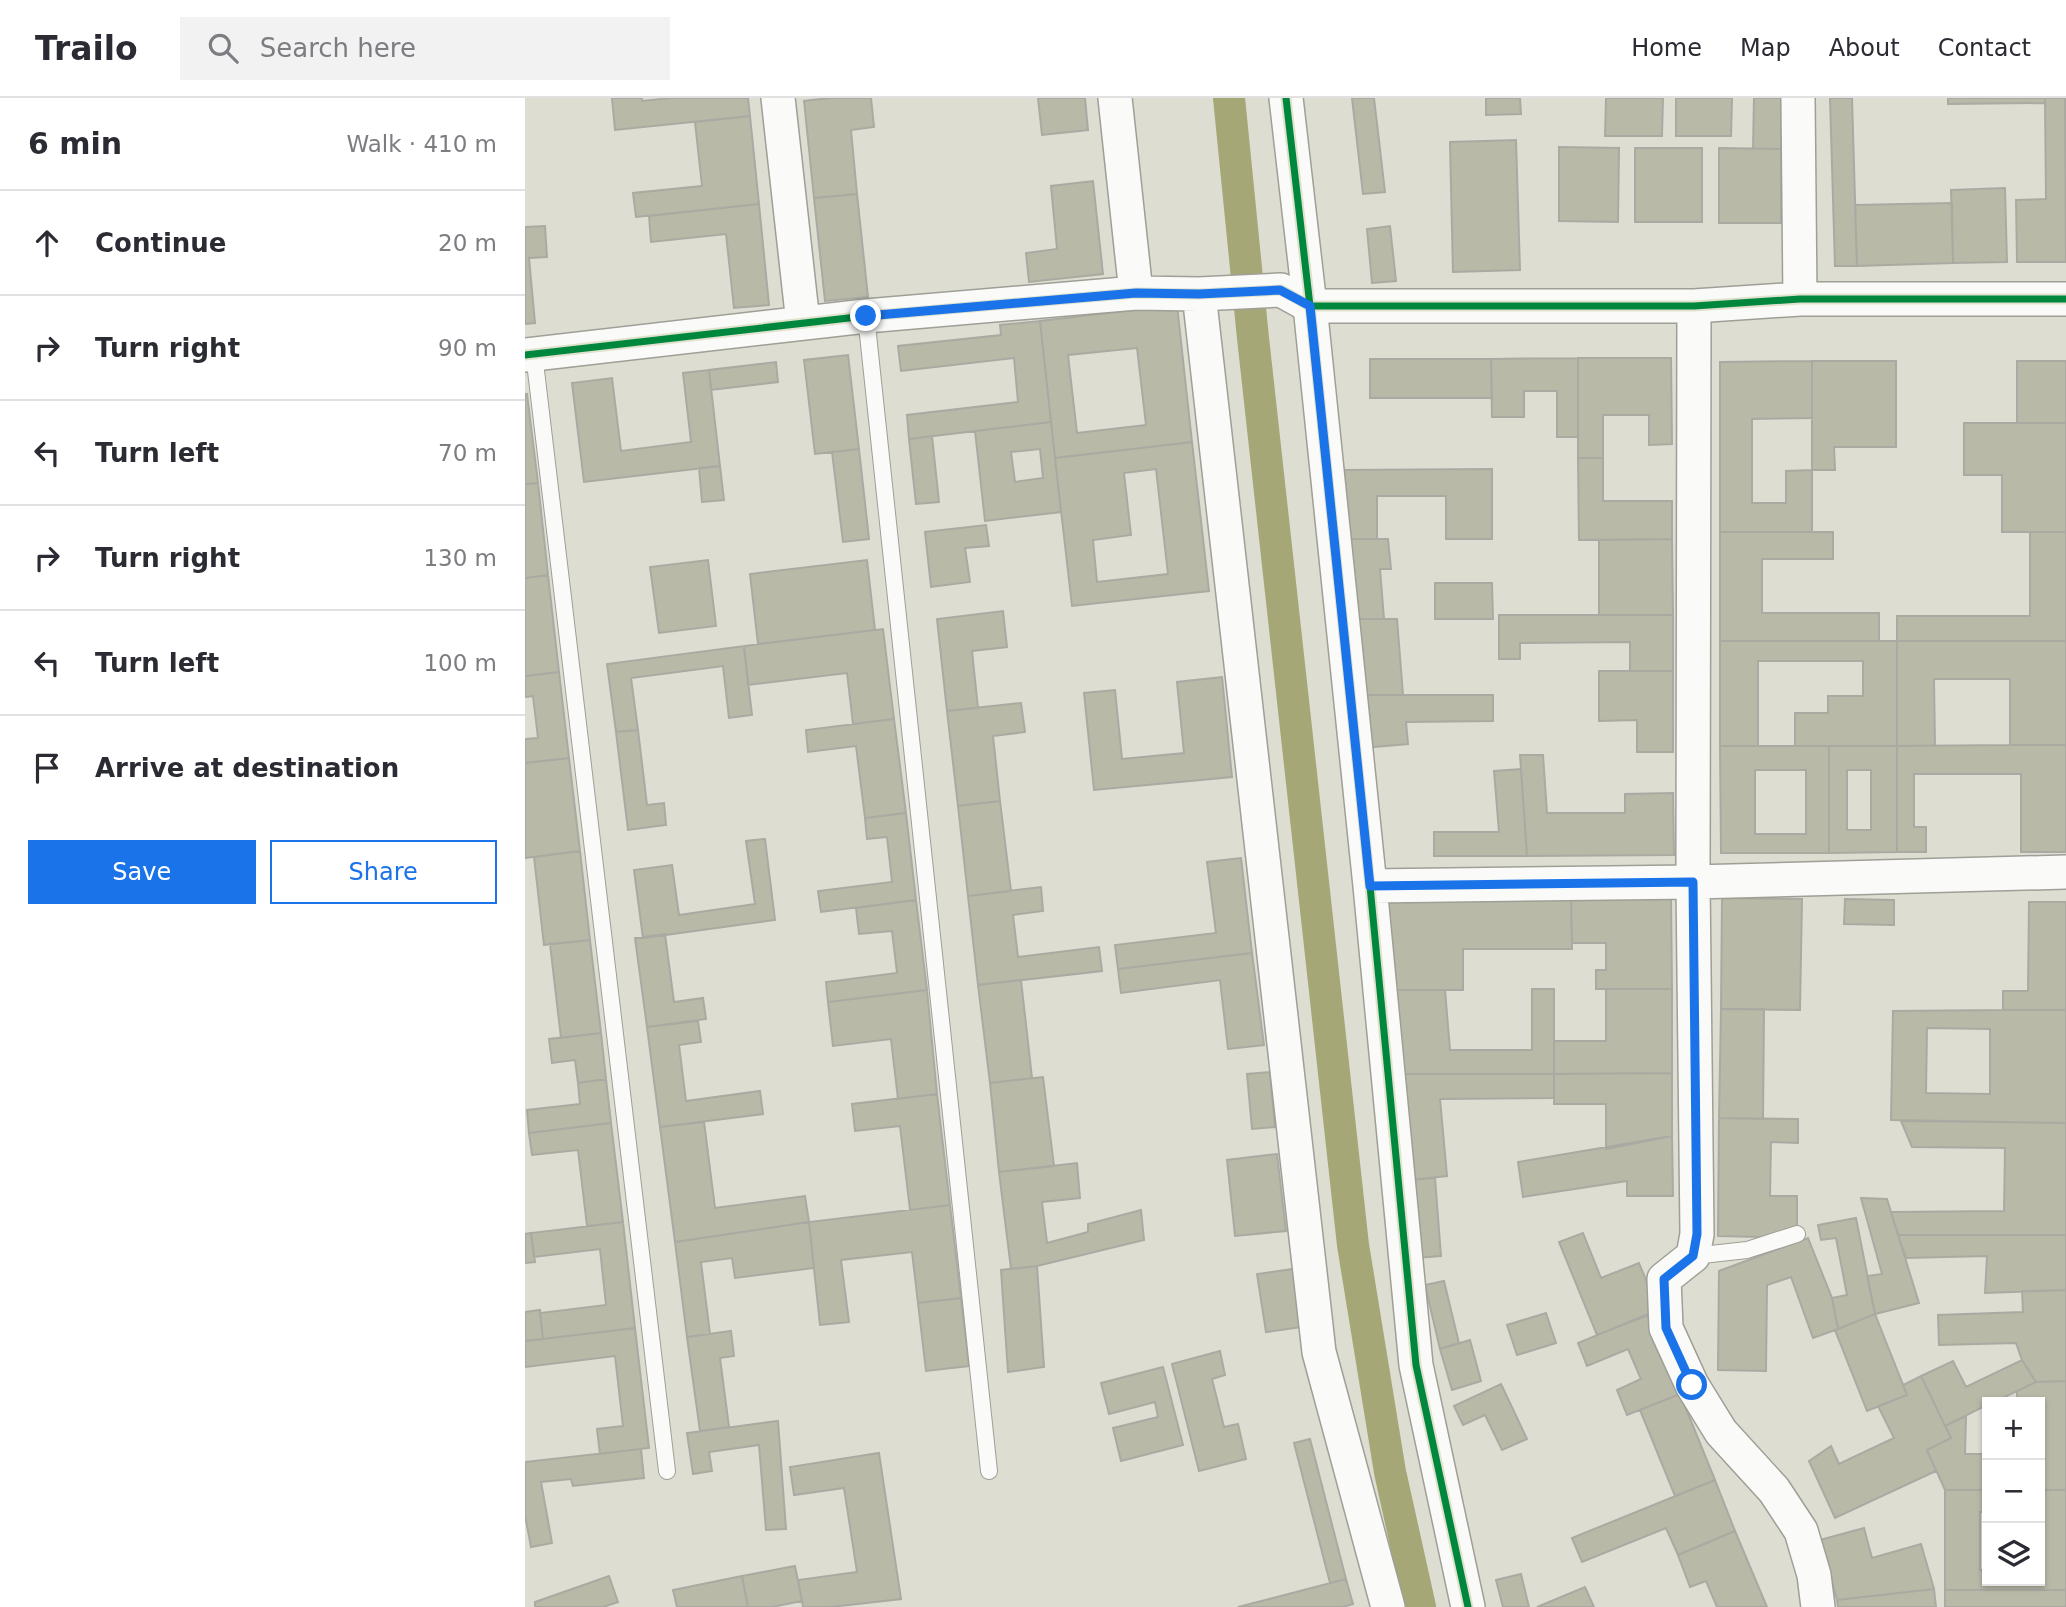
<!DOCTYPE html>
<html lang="en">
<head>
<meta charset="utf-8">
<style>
  :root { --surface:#fff; --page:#f2f2f3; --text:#2b2b33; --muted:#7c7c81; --line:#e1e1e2; --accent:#1a73e8 }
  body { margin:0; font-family:"DejaVu Sans",sans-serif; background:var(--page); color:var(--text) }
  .controls { position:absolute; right:21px; bottom:21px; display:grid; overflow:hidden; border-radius:0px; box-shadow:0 2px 5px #0004 }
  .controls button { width:63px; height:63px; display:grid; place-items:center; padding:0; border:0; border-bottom:2px solid var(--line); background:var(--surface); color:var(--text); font:35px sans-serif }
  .stop { position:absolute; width:21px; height:21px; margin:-16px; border:5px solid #1a73e8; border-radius:50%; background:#fff }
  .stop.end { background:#1a73e8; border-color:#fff; box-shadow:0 2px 7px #0008 }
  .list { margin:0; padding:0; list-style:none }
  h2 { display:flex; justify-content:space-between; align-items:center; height:91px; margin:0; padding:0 28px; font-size:30px }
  h2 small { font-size:23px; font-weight:400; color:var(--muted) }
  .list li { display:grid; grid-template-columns:46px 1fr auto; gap:21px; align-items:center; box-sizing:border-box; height:105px; padding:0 28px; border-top:2px solid var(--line) }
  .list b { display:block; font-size:26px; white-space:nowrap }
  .list em { font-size:23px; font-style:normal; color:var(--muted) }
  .actions { display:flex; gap:14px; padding:21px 28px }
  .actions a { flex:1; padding:16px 0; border:2px solid var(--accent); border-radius:0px; text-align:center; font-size:24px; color:var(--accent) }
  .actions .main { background:var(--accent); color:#fff }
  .icon { flex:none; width:38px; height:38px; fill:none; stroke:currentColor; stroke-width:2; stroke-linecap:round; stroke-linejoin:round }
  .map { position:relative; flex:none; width:1541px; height:1509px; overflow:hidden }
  header { display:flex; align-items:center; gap:42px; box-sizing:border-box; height:98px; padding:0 35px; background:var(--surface); border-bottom:2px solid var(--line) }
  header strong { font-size:33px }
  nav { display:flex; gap:38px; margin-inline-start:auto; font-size:24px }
  .search { width:490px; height:63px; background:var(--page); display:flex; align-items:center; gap:18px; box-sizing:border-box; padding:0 24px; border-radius:0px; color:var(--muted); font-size:26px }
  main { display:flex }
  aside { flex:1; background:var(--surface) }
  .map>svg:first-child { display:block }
</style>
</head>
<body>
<header>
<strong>Trailo</strong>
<div class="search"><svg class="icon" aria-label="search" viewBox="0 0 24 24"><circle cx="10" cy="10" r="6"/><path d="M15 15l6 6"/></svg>Search here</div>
<nav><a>Home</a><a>Map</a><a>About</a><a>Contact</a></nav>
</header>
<main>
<aside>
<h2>6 min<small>Walk · 410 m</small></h2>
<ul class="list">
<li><svg class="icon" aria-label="ahead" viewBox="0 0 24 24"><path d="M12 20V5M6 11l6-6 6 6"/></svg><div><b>Continue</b></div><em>20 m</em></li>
<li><svg class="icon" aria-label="right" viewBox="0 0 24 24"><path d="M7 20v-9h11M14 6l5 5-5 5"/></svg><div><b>Turn right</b></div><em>90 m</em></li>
<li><svg class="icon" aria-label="left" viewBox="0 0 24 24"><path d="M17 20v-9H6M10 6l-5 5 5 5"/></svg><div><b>Turn left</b></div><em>70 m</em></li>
<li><svg class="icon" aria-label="right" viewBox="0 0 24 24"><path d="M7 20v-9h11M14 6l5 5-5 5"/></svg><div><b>Turn right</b></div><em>130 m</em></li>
<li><svg class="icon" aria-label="left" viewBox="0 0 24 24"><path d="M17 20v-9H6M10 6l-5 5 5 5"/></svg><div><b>Turn left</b></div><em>100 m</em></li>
<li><svg class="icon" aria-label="arrive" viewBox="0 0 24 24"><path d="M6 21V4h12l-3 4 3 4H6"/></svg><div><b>Arrive at destination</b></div></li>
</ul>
<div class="actions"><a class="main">Save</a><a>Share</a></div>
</aside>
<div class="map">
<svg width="1541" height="1509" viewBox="0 0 1541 1509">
  <rect width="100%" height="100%" fill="#ddddd2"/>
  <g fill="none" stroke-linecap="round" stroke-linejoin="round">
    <!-- canal -->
    <path stroke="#a5a776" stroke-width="32" d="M 704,0 L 728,240 L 828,1147 L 865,1374 L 895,1509"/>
  </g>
  <!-- building -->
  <path fill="#b8b9a7" stroke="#aaaaa2" stroke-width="2" fill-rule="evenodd" d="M 87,0 L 117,0 L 117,3 L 145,0 L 223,0 L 225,18 L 90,32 Z
    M 304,0 L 346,0 L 349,29 L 326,32 L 332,96 L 289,100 L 279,3 Z
    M 513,0 L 560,0 L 563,32 L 517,37 Z
    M 827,0 L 849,0 L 860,94 L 838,96 Z
    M 961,0 L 995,0 L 996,16 L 961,17 Z
    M 1081,0 L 1138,0 L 1137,38 L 1080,38 Z
    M 1151,0 L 1207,0 L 1206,38 L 1151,38 Z
    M 1229,0 L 1256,0 L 1256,51 L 1228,51 Z
    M 1305,0 L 1327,0 L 1332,168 L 1310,168 Z
    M 1423,0 L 1520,0 L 1520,5 L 1423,6 Z
    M 1520,0 L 1540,0 L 1541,164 L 1492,164 L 1491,102 L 1521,101 Z
    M 1540,0 L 1541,0 L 1541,122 Z
    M 225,18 L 234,106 L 111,119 L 108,95 L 177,88 L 170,24 Z
    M 991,42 L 995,172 L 928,174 L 925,44 Z
    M 1034,49 L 1094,50 L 1093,124 L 1034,123 Z
    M 1110,50 L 1177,50 L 1177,124 L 1110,124 Z
    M 1194,50 L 1256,51 L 1256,125 L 1194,125 Z
    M 568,83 L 578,176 L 504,184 L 501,155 L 532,151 L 526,88 Z
    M 1480,90 L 1482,164 L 1428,165 L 1426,92 Z
    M 332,96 L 343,199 L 300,203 L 289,100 Z
    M 1427,105 L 1428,165 L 1332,168 L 1330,107 Z
    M 234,106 L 244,207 L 209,210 L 201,136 L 126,144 L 124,118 Z
    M 20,128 L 22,159 L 4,160 L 10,225 L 0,226 L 0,129 Z
    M 865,128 L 871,183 L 847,185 L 842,131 Z
    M 652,207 L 667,344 L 530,360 L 515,223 ZM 612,250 L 621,327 L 552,335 L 543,257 Z
    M 515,223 L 526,324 L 384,341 L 382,317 L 493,304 L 489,260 L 376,273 L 373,248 L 476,237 L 475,227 Z
    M 323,257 L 334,351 L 290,356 L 279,262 Z
    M 1053,260 L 1053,339 L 1032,339 L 1032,293 L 999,293 L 999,319 L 967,319 L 966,261 Z
    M 1053,260 L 1146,260 L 1147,346 L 1124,347 L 1124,317 L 1078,317 L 1078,360 L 1053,360 Z
    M 845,261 L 966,261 L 967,300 L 845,300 Z
    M 1287,263 L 1371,263 L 1371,349 L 1309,349 L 1310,372 L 1287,372 Z
    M 1287,263 L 1287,320 L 1227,321 L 1227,405 L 1261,405 L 1261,373 L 1287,372 L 1287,434 L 1195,434 L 1195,264 Z
    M 1492,263 L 1541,263 L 1541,325 L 1492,325 Z
    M 251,264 L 253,284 L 186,292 L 184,272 Z
    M 184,272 L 195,368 L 59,384 L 47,285 L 87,280 L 96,353 L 166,344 L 158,275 Z
    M 0,296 L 2,296 L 13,385 L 0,386 Z
    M 526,324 L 536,414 L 460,423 L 450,333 ZM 515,351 L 518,380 L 490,384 L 486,354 Z
    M 1439,325 L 1541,325 L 1541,434 L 1477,434 L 1477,377 L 1439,377 Z
    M 407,338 L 414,404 L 391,406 L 384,341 Z
    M 667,344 L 684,493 L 547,508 L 530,360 ZM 631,371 L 643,476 L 572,484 L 568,442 L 606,437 L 599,375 Z
    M 334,351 L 344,441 L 318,444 L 307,354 Z
    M 1053,360 L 1078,360 L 1078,403 L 1147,403 L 1147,441 L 1054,442 Z
    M 195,368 L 199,402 L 177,404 L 174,370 Z
    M 967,371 L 967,441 L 921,441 L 921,398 L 852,398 L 852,441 L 820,441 L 814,372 Z
    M 13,385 L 23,477 L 0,480 L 0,386 Z
    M 461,427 L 464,448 L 440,450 L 445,484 L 406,489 L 400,434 Z
    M 1195,434 L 1308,434 L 1308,461 L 1237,461 L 1237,515 L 1354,515 L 1354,543 L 1195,543 Z
    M 1505,434 L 1541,434 L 1541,543 L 1372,543 L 1372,518 L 1505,518 Z
    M 820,441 L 863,441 L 866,471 L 855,471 L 859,521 L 827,521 Z
    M 1147,441 L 1148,517 L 1074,517 L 1074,442 Z
    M 183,462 L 191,528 L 134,535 L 125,469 Z
    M 342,462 L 350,532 L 233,546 L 225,476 Z
    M 23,477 L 34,574 L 0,578 L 0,480 Z
    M 910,485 L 967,485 L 968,521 L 910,521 Z
    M 478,513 L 482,549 L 447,553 L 453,610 L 422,613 L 412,521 Z
    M 974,517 L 1148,517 L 1148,573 L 1105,573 L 1105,544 L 995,545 L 995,561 L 974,561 Z
    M 827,521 L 872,521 L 878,597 L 833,597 Z
    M 358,531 L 369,621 L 328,626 L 322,575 L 223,587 L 219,548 Z
    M 1195,543 L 1372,543 L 1372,648 L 1270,648 L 1270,615 L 1303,615 L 1303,598 L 1338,598 L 1338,563 L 1233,563 L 1233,648 L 1195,648 Z
    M 1372,543 L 1541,543 L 1541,647 L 1485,647 L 1485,581 L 1409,581 L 1410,648 L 1372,648 Z
    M 219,548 L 227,617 L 204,620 L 198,568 L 106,580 L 113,632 L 91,634 L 82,566 Z
    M 1074,573 L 1148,573 L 1148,654 L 1112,654 L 1112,622 L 1074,623 Z
    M 34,574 L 44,660 L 0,665 L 0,641 L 13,640 L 8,598 L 0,599 L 0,578 Z
    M 697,579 L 707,679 L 569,692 L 559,595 L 590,592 L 597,661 L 659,655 L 652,584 Z
    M 833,597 L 968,597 L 968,623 L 881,624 L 883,646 L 838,650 Z
    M 496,605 L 500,634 L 468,638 L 475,703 L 433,708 L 422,613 Z
    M 369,621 L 381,715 L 340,720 L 331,648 L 283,654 L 281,632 Z
    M 113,632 L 122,707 L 139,705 L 141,727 L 103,732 L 91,634 Z
    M 1485,647 L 1541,647 L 1541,754 L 1496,754 L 1496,676 L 1389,676 L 1389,729 L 1401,729 L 1401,754 L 1372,754 L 1372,648 Z
    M 1195,648 L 1304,648 L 1304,755 L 1196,755 ZM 1230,672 L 1281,672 L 1281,736 L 1230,736 Z
    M 1304,648 L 1372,648 L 1372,754 L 1304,755 ZM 1322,672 L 1346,672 L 1346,732 L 1322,732 Z
    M 995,657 L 1018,657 L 1022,715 L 1100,715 L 1100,696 L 1148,695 L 1149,757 L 1002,758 Z
    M 44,660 L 55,753 L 0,760 L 0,665 Z
    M 996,671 L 1002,758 L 909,758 L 909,734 L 974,734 L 969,673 Z
    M 475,703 L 486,793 L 443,798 L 433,708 Z
    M 381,715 L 391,802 L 296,814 L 293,793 L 367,784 L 362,739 L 342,741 L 340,720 Z
    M 240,741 L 250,822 L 118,840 L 109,772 L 147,767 L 154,817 L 230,806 L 221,743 Z
    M 55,753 L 65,842 L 19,847 L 9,759 Z
    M 716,760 L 727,855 L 593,871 L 590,847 L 691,835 L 682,764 Z
    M 516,789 L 518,813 L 488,817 L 493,859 L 574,849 L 577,873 L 453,887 L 443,798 Z
    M 1146,800 L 1147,891 L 1071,891 L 1071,872 L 1081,872 L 1081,845 L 1047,845 L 1046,801 Z
    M 1197,800 L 1277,801 L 1275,912 L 1196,911 Z
    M 863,801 L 1046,801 L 1047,851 L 938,851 L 938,892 L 870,892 Z
    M 1320,801 L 1369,802 L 1369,827 L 1319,826 Z
    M 391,802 L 402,892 L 303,904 L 301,884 L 372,875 L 367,833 L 334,836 L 331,810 Z
    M 1504,804 L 1541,804 L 1541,912 L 1478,912 L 1478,893 L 1503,893 Z
    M 140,836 L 149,904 L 178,900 L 181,921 L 122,929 L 110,840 Z
    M 65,842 L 76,935 L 36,940 L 25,846 Z
    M 727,855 L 739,947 L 703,951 L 695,882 L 596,895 L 593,871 Z
    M 496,882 L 507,980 L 465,985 L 453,887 Z
    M 1007,891 L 1029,891 L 1029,976 L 876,976 L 870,892 L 920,892 L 925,952 L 1007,952 Z
    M 1081,891 L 1147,891 L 1147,975 L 1029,976 L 1029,943 L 1081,943 Z
    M 402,892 L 412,996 L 373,1001 L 366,941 L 308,948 L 303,904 Z
    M 1196,911 L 1239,911 L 1238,1021 L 1194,1020 Z
    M 1478,912 L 1541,912 L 1541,1025 L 1366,1022 L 1368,913 ZM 1402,930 L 1465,931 L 1465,996 L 1401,995 Z
    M 173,923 L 176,944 L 154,947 L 161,1003 L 235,993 L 238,1016 L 135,1029 L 122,929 Z
    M 76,935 L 81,981 L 53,985 L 50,962 L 27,965 L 24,941 Z
    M 745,974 L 750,1029 L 727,1031 L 722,976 Z
    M 1147,975 L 1147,1038 L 1081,1051 L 1081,1006 L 1029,1006 L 1029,976 Z
    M 876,976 L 1029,976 L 1029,1000 L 915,1001 L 922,1078 L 885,1082 Z
    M 518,979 L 529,1068 L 474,1074 L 465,985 Z
    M 81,981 L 86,1025 L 4,1035 L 2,1012 L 55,1006 L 53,985 Z
    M 412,996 L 425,1107 L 385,1112 L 375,1028 L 330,1033 L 327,1006 Z
    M 1194,1020 L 1273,1021 L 1273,1045 L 1246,1044 L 1245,1098 L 1272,1098 L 1272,1129 L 1236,1139 L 1193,1138 Z
    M 1376,1023 L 1541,1025 L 1541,1137 L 1373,1137 L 1366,1114 L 1479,1113 L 1480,1050 L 1387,1049 Z
    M 179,1024 L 190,1110 L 280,1098 L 284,1124 L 150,1144 L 135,1029 Z
    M 86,1025 L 98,1124 L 62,1128 L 53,1052 L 7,1057 L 4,1035 Z
    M 1147,1038 L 1148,1098 L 1102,1098 L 1102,1083 L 998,1099 L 993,1064 Z
    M 752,1056 L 761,1133 L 710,1138 L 702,1062 Z
    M 552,1065 L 555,1100 L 517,1104 L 522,1145 L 563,1134 L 563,1126 L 616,1112 L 619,1142 L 512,1168 L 486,1171 L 474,1074 Z
    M 910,1080 L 916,1158 L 891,1160 L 885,1082 Z
    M 1336,1100 L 1362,1101 L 1394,1205 L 1350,1216 L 1342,1178 L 1357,1176 Z
    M 425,1107 L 436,1200 L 393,1205 L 387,1154 L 316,1162 L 324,1224 L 295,1227 L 284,1124 Z
    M 1331,1120 L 1350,1216 L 1313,1231 L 1307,1200 L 1322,1197 L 1311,1140 L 1296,1142 L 1293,1127 Z
    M 98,1124 L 110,1230 L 18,1241 L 15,1215 L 81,1207 L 75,1151 L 9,1159 L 6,1135 Z
    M 284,1124 L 289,1170 L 210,1180 L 207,1160 L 176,1164 L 185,1236 L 162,1239 L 150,1144 Z
    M 6,1135 L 10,1164 L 0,1165 L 0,1136 Z
    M 1058,1135 L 1076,1180 L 1114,1165 L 1134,1213 L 1072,1237 L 1034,1144 Z
    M 1373,1137 L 1541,1137 L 1541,1192 L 1460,1195 L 1462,1158 L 1381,1160 Z
    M 1283,1140 L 1307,1200 L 1313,1231 L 1288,1240 L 1266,1179 L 1242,1187 L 1241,1273 L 1193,1272 L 1194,1173 Z
    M 512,1168 L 519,1269 L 483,1274 L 476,1172 Z
    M 768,1171 L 777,1229 L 741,1234 L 732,1176 Z
    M 919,1183 L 934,1245 L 915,1251 L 900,1187 Z
    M 1541,1192 L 1541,1283 L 1511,1284 L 1497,1262 L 1491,1245 L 1414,1247 L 1413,1217 L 1498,1214 L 1497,1193 Z
    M 436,1200 L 444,1268 L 401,1273 L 393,1205 Z
    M 15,1212 L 18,1241 L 0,1243 L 0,1214 Z
    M 1021,1215 L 1031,1245 L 992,1257 L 982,1227 Z
    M 1123,1216 L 1155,1296 L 1102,1317 L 1092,1292 L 1116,1281 L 1103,1251 L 1062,1268 L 1053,1245 Z
    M 1350,1216 L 1382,1297 L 1342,1313 L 1310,1232 Z
    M 110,1230 L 124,1350 L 75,1356 L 72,1331 L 98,1328 L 90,1258 L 0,1269 L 0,1243 Z
    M 206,1233 L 209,1258 L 195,1260 L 204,1329 L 175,1333 L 162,1239 Z
    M 945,1242 L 956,1283 L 927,1292 L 915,1251 Z
    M 695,1253 L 700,1277 L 687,1281 L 699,1329 L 713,1326 L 721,1361 L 674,1373 L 647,1266 Z
    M 1497,1262 L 1511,1284 L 1469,1304 L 1462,1304 L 1462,1307 L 1420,1328 L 1396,1278 L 1428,1263 L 1441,1289 Z
    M 638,1269 L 658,1347 L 596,1363 L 588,1330 L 633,1319 L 630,1304 L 584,1316 L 576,1285 Z
    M 1396,1278 L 1426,1340 L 1402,1352 L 1411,1373 L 1310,1420 L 1284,1363 L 1306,1348 L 1314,1366 L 1369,1340 L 1353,1308 L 1382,1297 L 1378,1287 Z
    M 1541,1283 L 1541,1392 L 1515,1392 L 1515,1304 L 1492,1304 L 1492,1293 L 1511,1284 Z
    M 976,1286 L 1002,1341 L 977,1352 L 960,1317 L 938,1327 L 929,1308 Z
    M 1155,1296 L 1190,1382 L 1150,1398 L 1115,1312 Z
    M 1441,1318 L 1440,1356 L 1462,1356 L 1462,1392 L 1420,1392 L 1402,1352 L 1426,1340 L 1420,1328 Z
    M 253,1323 L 261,1431 L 241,1432 L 234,1347 L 184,1354 L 187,1373 L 168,1376 L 162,1335 Z
    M 785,1341 L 821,1481 L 805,1485 L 769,1345 Z
    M 116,1351 L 119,1380 L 48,1388 L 46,1381 L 16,1384 L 27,1445 L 6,1449 L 0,1417 L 0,1364 Z
    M 354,1355 L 376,1501 L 306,1509 L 278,1509 L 273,1482 L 332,1474 L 319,1390 L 269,1397 L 265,1369 Z
    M 1190,1382 L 1210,1433 L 1153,1457 L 1141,1430 L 1057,1464 L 1047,1440 Z
    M 1420,1392 L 1462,1392 L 1462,1414 L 1455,1414 L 1455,1472 L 1462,1472 L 1462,1483 L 1515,1483 L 1515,1392 L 1541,1392 L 1541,1492 L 1420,1492 Z
    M 1339,1430 L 1347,1460 L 1396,1446 L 1409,1491 L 1312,1502 L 1295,1442 Z
    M 1210,1433 L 1242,1509 L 1192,1509 L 1181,1483 L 1165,1489 L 1153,1457 Z
    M 270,1468 L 277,1503 L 247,1509 L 223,1509 L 217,1478 Z
    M 996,1476 L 1004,1509 L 978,1509 L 971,1482 Z
    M 84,1478 L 93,1504 L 78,1509 L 10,1509 L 10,1504 Z
    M 217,1478 L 223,1509 L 152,1509 L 148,1492 Z
    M 821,1481 L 828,1506 L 818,1509 L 713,1509 Z
    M 1060,1489 L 1069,1509 L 1012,1509 Z
    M 1409,1491 L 1411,1509 L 1313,1509 L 1312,1502 Z
    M 1420,1492 L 1541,1492 L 1541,1509 L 1420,1509 Z"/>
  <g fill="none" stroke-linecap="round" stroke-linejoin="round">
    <defs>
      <path id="service" d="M 341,218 L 464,1373
        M 9,256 L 142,1373
        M 1168,1158 L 1222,1152 L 1272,1136"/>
      <path id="minor" d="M 253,0 L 278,225
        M 590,0 L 611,195
        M 761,0 L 785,208 L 845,788 L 891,1267 L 943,1509
        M 1273,0 L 1275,201
        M 674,196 L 794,1254 L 863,1509
        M 1169,208 L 1168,784 L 1172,1136 L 1168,1158 L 1139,1181 L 1141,1230 L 1167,1287 L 1196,1334 L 1249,1392 L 1276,1433 L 1289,1477 L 1293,1509
        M 0,257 L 341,218 L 611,195 L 674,196 L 756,192 L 785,208 L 1169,208 L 1275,201 L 1541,201
        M 845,788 L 1168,784 L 1541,774"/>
    </defs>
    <!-- service casing -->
    <use href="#service" stroke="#9f9f97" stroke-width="18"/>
    <!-- minor casing -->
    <use href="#minor" stroke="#9f9f97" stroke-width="36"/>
    <!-- service -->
    <use href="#service" stroke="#fafaf8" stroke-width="16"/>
    <!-- minor -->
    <use href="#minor" stroke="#fafaf8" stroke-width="33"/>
    <defs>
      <path id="cycleway" d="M 761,0 L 785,208 L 845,788 L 891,1267 L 943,1509
        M 0,257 L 341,218 L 611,195 L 674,196 L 756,192 L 785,208 L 1169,208 L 1275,201 L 1541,201"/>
    </defs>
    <!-- cycleway casing -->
    <use href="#cycleway" stroke="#e1e2ce" stroke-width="11"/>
    <!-- cycleway -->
    <use href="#cycleway" stroke="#00873e" stroke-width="7"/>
  </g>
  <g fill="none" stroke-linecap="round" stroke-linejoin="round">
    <!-- route -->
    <path stroke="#1a73e8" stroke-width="9" d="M 341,218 L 611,195 L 674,196 L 755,192 L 785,208 L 845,788 L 1168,784 L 1172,1136 L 1168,1158 L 1139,1181 L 1141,1230 L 1167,1287"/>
  </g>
</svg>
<div class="controls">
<button>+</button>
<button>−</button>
<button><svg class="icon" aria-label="layers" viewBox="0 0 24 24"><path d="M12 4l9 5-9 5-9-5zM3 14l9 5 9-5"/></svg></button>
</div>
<div class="stop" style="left:1167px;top:1287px"></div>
<div class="stop end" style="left:341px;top:218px"></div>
</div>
</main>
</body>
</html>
